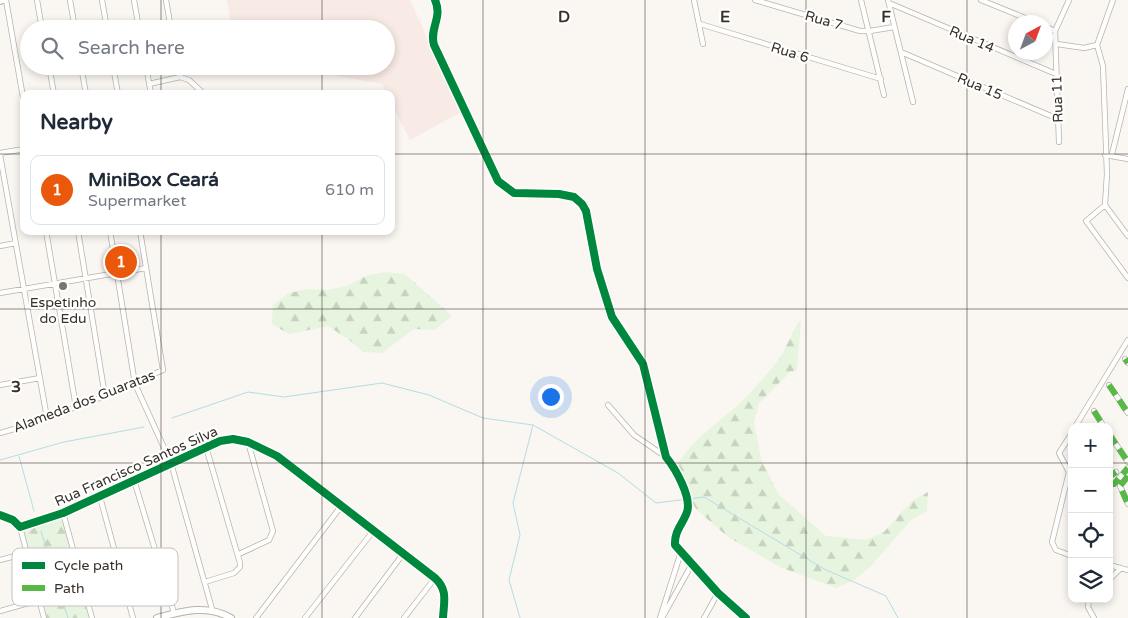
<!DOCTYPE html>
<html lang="en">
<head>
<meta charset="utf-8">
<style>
  :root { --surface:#fff; --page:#f6f6f7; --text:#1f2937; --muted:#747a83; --line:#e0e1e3; --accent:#ea580c }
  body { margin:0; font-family:"Varela Round",sans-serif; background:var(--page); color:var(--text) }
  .controls { position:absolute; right:15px; bottom:15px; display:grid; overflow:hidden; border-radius:10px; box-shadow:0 2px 8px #0003 }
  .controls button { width:45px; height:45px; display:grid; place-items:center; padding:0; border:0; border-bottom:1px solid var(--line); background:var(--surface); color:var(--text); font:25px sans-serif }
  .compass { position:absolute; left:1008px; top:15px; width:45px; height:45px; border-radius:50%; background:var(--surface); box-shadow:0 2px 8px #0003; rotate:41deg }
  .you { position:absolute; left:550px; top:396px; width:18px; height:18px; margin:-12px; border:4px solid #fff; border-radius:50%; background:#1a73e8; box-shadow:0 0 0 8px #1a73e833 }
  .badge { display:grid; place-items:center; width:32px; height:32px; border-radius:50%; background:var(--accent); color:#fff; font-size:16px; font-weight:700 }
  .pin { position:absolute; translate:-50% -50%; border:2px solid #fff; box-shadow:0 1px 5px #0006 }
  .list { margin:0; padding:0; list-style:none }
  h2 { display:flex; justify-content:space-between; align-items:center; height:65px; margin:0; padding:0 20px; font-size:21px }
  h2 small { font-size:16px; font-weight:400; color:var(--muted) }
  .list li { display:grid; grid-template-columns:32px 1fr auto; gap:15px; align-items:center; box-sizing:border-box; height:70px; margin:0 10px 10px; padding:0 10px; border:1px solid var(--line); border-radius:10px }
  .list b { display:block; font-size:19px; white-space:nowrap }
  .list p { margin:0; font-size:16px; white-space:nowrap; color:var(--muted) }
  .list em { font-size:16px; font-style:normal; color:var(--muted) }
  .icon { flex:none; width:28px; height:28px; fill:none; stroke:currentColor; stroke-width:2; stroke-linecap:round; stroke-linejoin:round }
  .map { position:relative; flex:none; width:1128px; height:618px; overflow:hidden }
  .search { position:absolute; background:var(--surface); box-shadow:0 2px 8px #0003; left:20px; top:20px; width:375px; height:55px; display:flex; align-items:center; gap:12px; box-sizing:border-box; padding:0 18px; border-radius:28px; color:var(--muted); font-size:19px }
  .panel { position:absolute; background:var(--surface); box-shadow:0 2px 8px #0003; left:20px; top:90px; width:375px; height:145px; border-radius:10px }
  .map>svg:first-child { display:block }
</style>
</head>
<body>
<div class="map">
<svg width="1128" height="618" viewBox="0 0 1128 618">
  <defs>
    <pattern id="forest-firs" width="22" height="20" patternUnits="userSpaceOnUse" patternTransform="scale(1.25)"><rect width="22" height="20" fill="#e7f4df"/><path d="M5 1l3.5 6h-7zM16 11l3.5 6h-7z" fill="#c7d2bf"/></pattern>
  </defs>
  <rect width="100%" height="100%" fill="#faf6f2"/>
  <!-- education -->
  <path fill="#f8eae5" d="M 227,0 L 410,0 L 461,112 L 410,140 L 391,103 L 391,94 L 387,94 L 382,84 L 281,66 L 386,66 L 386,29 L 232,29 Z"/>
  <!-- forest -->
  <path fill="url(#forest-firs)" d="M 385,272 L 405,274 L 452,316 L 434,330 L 414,329 L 382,353 L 363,352 L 348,339 L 328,326 L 289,334 L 272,324 L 273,305 L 289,293 L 308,289 L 328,290 L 347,286 L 366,276 Z
    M 801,319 L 797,370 L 790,372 L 759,403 L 754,422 L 761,459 L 778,494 L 826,536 L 866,540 L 884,532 L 912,501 L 928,492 L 927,511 L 911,520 L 870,567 L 854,580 L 836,588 L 780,567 L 728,537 L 697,510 L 672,476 C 686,442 714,427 740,403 C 753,390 770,372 781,356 C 788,344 792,331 801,319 Z
    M 62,516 L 89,618 L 46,618 L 22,528 Z"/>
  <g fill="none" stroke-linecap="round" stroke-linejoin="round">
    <!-- stream -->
    <path stroke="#b3dde5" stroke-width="1" d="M 172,418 L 248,392 L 284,397 L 382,383 L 429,395 L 483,418 L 533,425 L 618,473 L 656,503 L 704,497 L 824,569 L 886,596 L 898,618
      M 19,456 L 34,511
      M 0,460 L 64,442 L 144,427
      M 41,531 L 68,618
      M 520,618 L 509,580 L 520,535 L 513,503 L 533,425"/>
    <defs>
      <path id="street" d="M 6,0 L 24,103
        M 37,0 L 42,29
        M 70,0 L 75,29
        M 102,0 L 107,29
        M 134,0 L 139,29
        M 166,0 L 171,29
        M 435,0 C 443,18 429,28 434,45 L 498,181 L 514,193 L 559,194 L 574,197 L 582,204 L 586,211 L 597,269 L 612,317 L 643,364 L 666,457 C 675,468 692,497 687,512 C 683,524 674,531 675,545 L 718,593 L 746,618
        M 694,0 L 703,44
        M 755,0 L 860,31 L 870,31 L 894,27
        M 861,0 L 884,95
        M 888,0 L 913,102
        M 981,0 L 1035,22
        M 1113,0 L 1097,45 L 1103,66 L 1107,174 L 1105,205 L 1128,236
        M 889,3 L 1056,74
        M 700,24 L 881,79
        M 1046,27 L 1055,31
        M 1057,44 L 1084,48 L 1097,45
        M 901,52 L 1058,119
        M 49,66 L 54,94
        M 81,66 L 86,94
        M 113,66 L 118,94
        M 146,66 L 151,94
        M 178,66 L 180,77
        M 180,77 L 189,80 L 204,94
        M 149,84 L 180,77
        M 1059,142 L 1055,31 L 1069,0
        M 0,153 L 24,149
        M 1112,154 L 1128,89
        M 0,155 L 47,418
        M 1105,155 L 1128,159
        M 1105,205 L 1086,221 L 1128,278
        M 46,231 L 76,407
        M 78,231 L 105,396
        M 110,231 L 135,384 L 171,463 L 212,609
        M 0,246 L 16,243
        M 0,293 L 146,268
        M 1125,359 L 1128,363
        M 0,385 L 40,378
        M 1109,385 L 1128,413
        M 608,405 L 634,435 L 666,457
        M 1094,411 L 1104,427
        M 1075,427 L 1128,340
        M 0,433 L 28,425 L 105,396 L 163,370 L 140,231
        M 1072,433 L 1059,453 L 1069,472 L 1052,542 L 1056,550 L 1072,556
        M 1109,434 L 1128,462
        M 1128,476 L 1120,486 L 1128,504
        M 1109,477 L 1116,472
        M 134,480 L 174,613
        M 1109,484 L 1114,484 L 1128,468
        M 100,497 L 133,618
        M 63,513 L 92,618
        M 0,515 L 13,520 L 20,527 L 63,513 L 220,441 L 233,439 L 248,442 L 277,456 L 435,578 C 448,590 444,601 443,618
        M 20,527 L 44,618
        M 239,554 L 269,540 L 273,531 L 248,442
        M 0,560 L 26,553
        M 1109,565 L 1128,570
        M 1109,580 L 1121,568
        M 205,582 L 234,573 L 240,567 L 240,563 L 206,447
        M 1089,599 L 1088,607 L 1094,618
        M 0,611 L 39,600
        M 256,618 L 342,505
        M 305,618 L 374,530
        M 355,618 L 403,554
        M 404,618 L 435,578
        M 660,618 L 681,552
        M 662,618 L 692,564
        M 704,618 L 718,593"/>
      <path id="secondary" d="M 0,1 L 3,0
        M 157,618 C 183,611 207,604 231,618"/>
    </defs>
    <!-- street casing -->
    <use href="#street" stroke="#b8b3ae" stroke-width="6"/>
    <!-- secondary casing -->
    <use href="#secondary" stroke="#b8b3ae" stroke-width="8"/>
    <!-- street -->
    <use href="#street" stroke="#fefefd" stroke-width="4.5"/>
    <!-- secondary -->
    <use href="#secondary" stroke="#fefefd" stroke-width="6"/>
    <!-- quiet -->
    <path stroke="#58b947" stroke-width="6" stroke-dasharray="12 6" stroke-linecap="butt" d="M 1125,359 L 1128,363
      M 1109,385 L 1128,413
      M 1094,411 L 1104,427
      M 1109,434 L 1128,462
      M 1128,476 L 1120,486 L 1128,504
      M 1109,477 L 1116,472
      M 1109,484 L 1114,484 L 1128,468"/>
    <defs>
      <path id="cycleway" d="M 435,0 C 443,18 429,28 434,45 L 498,181 L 514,193 L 559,194 L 574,197 L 582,204 L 586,211 L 597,269 L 612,317 L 643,364 L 666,457 C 675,468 692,497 687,512 C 683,524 674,531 675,545 L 718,593 L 746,618
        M 0,515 L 13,520 L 20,527 L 63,513 L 220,441 L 233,439 L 248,442 L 277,456 L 435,578 C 448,590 444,601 443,618"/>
    </defs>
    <!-- cycleway casing -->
    <use href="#cycleway" stroke="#fff" stroke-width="11"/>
    <!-- cycleway -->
    <use href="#cycleway" stroke="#00873e" stroke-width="8"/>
  </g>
  <!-- grid -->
  <path fill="none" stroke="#383029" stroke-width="1" stroke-opacity="0.55" d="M 161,0 L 161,29M 322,0 L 322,29M 483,0 L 483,618M 645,0 L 645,618M 806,0 L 806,618M 967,0 L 967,618M 161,66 L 161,94M 322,66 L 322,94M 0,154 L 24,154M 391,154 L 1128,154M 161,231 L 161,618M 322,231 L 322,618M 0,309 L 1128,309M 0,463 L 1072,463M 1109,463 L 1128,463"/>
  <!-- markers -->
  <circle fill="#7c756f" stroke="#fff" stroke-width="2" cx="63" cy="286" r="5"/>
  <g text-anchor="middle" stroke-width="4.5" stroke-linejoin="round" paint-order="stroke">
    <!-- street labels -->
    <g font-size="14" fill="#383029" stroke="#fff">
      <text transform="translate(824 20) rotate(16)" y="5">Rua 7</text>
      <text transform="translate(972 39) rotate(23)" y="5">Rua 14</text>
      <text transform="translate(790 52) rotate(17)" y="5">Rua 6</text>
      <text transform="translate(980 86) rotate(23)" y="5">Rua 15</text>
      <text transform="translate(1057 99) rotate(-92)" y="5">Rua 11</text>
      <text transform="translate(84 401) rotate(-21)" y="5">Alameda dos Guaratas</text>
      <text transform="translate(136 466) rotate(-24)" y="5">Rua Francisco Santos Silva</text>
    </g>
    <!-- poi labels -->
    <g font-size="14" fill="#383029" stroke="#fff">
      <text x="63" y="307">Espetinho<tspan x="63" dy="16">do Edu</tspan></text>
    </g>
  </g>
  <!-- legend -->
  <rect x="12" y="548" width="166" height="58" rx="8" fill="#fff" stroke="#c3c1bf" stroke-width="1"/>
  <rect x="22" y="562" width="23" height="7" fill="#00873e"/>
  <rect x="22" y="585" width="23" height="6" fill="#58b947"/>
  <g font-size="14" fill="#383029">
    <text x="54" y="570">Cycle path</text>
    <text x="54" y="593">Path</text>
  </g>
  <g font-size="16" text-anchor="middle" font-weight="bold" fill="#383029" stroke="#fff" stroke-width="4.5" stroke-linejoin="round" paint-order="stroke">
    <text x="564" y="22">D</text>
    <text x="725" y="22">E</text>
    <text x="886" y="22">F</text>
    <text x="16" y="392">3</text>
  </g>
</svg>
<div class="controls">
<button>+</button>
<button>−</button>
<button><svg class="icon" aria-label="locate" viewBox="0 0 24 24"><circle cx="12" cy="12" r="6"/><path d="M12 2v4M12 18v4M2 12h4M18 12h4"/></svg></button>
<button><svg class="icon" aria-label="layers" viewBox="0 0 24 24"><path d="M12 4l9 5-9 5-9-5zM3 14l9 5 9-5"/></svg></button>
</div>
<svg class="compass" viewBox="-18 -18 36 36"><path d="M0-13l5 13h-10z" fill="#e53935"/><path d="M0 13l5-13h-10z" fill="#747a83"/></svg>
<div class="you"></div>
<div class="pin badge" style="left:121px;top:262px">1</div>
<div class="search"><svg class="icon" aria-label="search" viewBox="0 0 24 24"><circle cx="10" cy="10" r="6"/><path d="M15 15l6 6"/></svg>Search here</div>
<section class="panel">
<h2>Nearby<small></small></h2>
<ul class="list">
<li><span class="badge">1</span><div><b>MiniBox Ceará</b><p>Supermarket</p></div><em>610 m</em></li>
</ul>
</section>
</div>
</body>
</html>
